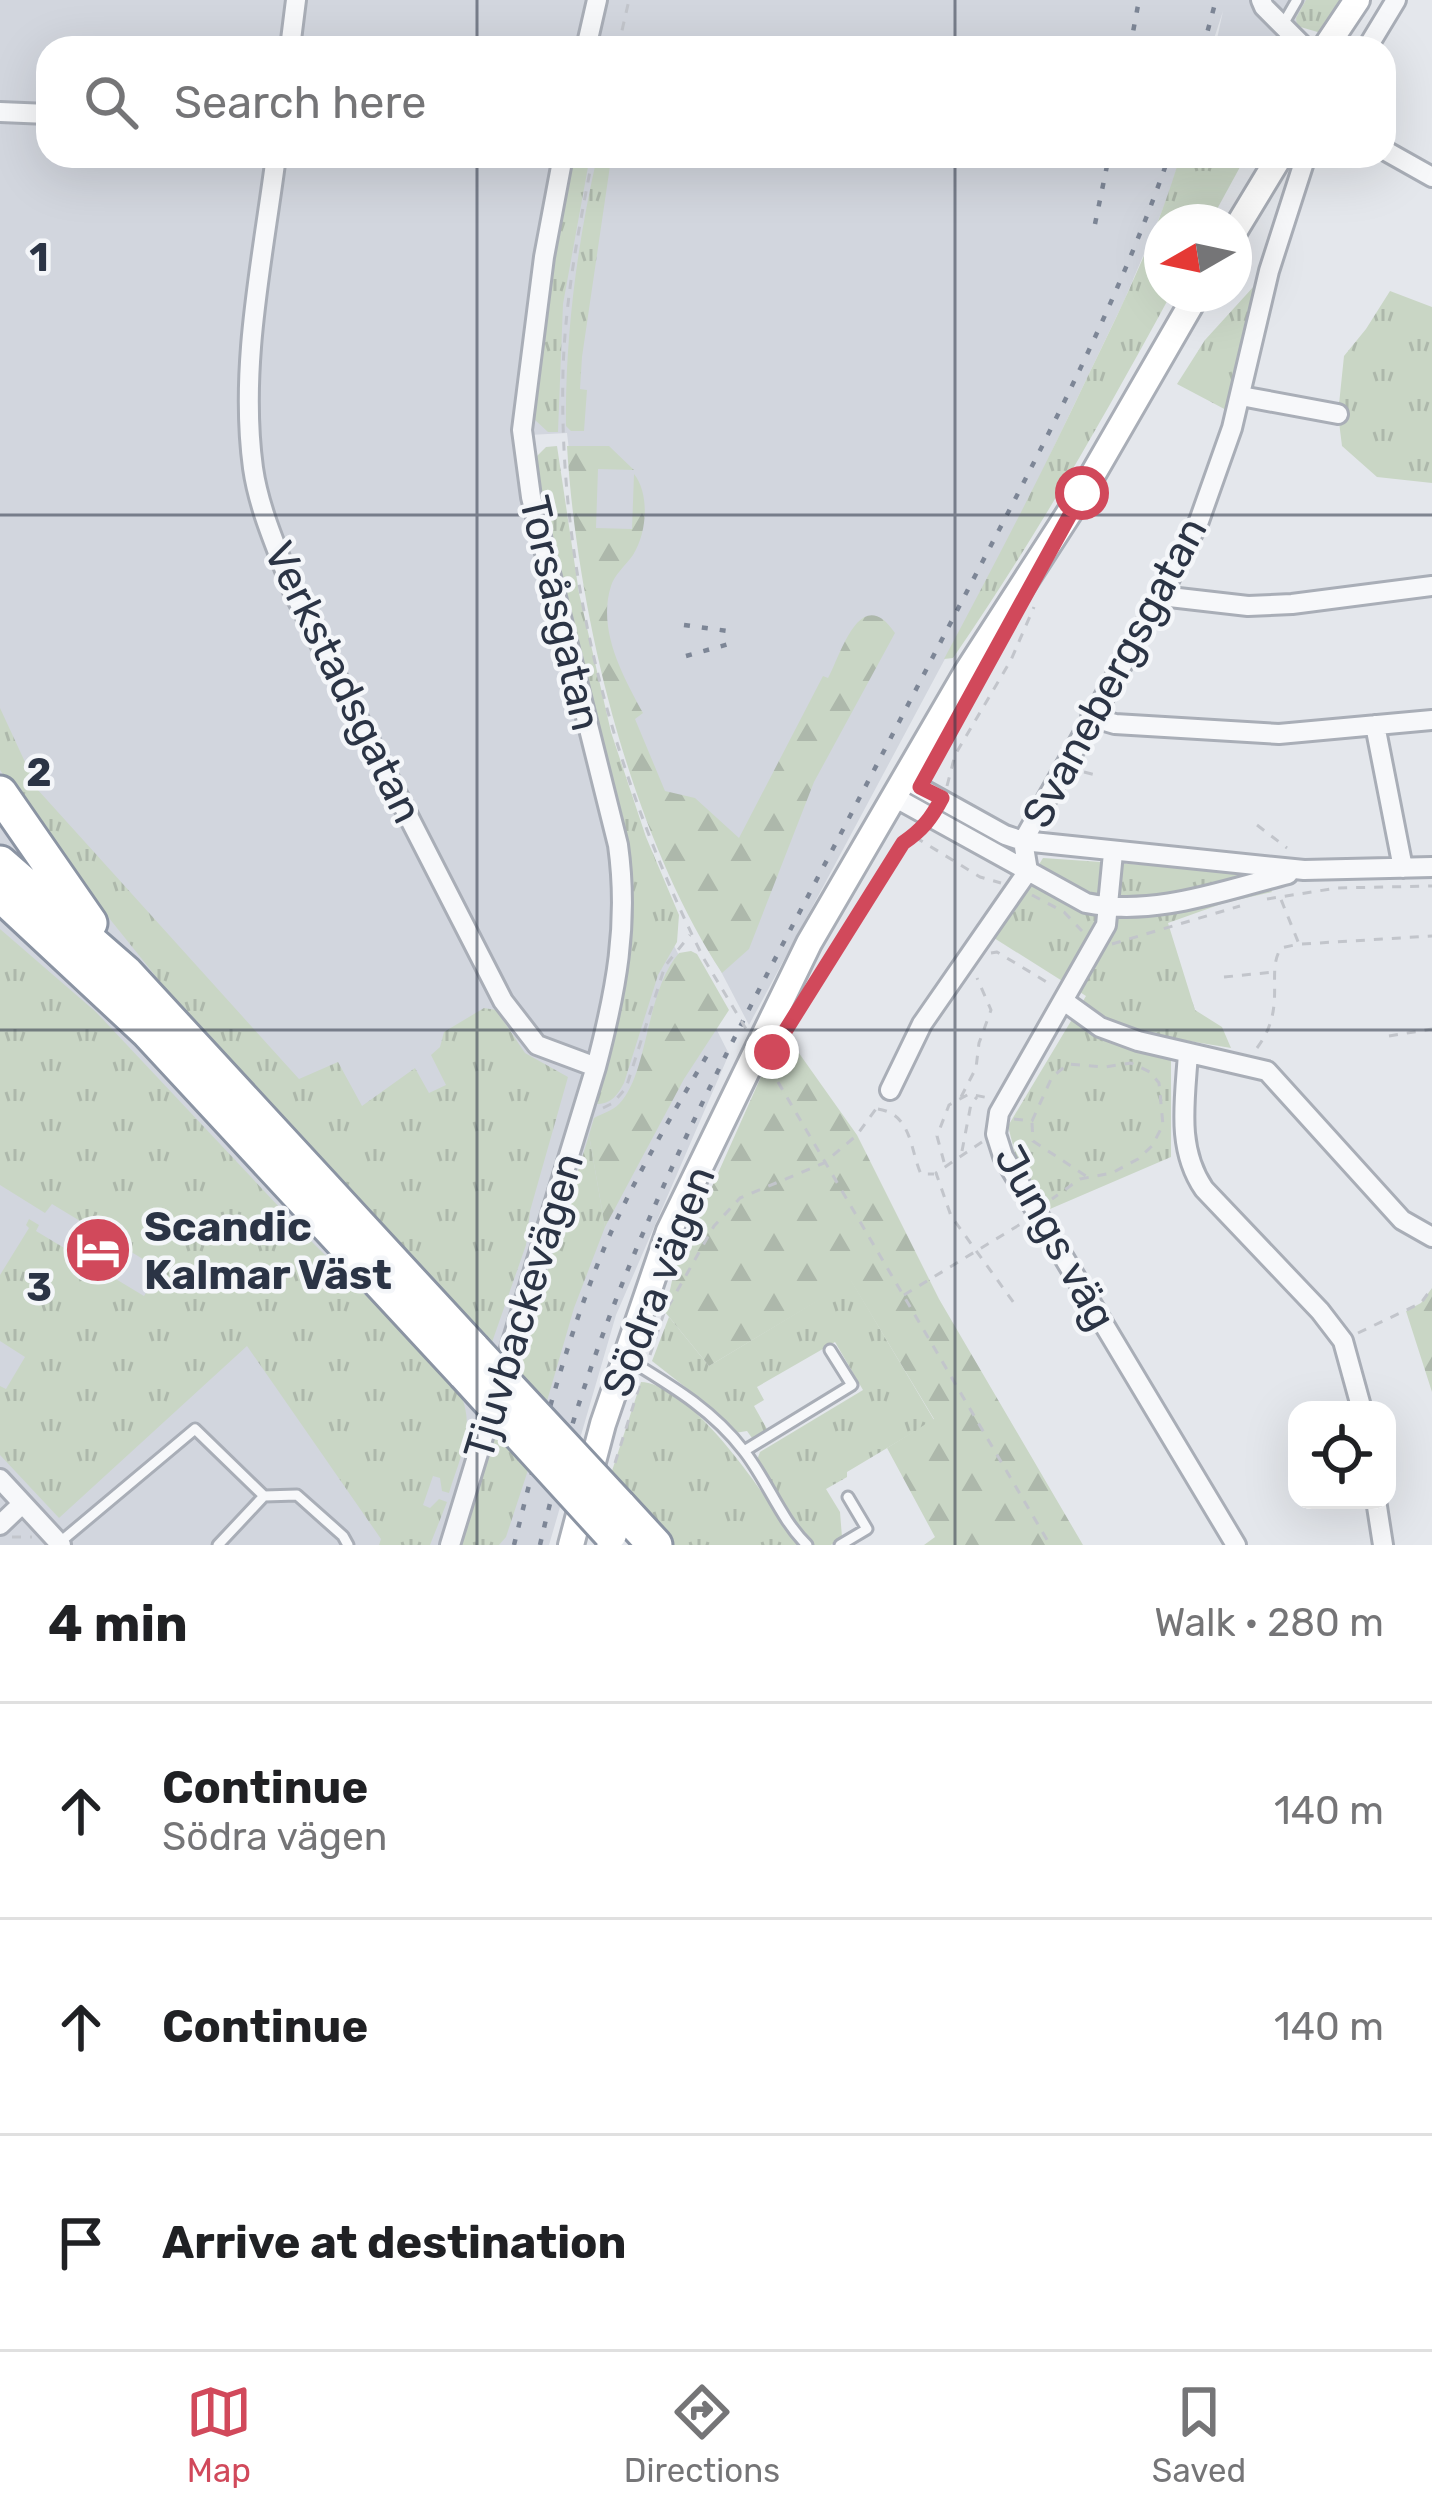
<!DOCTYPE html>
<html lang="en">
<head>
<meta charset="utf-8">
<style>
  :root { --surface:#fff; --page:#f6f6f6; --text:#202124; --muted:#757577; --line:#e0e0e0; --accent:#d1495b }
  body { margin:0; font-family:Rubik,sans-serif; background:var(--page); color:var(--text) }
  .controls { position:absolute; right:36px; bottom:36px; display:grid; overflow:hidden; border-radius:24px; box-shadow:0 12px 48px #0002 }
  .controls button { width:108px; height:108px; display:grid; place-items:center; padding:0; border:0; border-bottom:3px solid var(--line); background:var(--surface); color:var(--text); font:60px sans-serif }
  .compass { position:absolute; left:1144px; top:204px; width:108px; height:108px; border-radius:50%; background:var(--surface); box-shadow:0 12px 48px #0002; rotate:261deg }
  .stop { position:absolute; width:36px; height:36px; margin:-27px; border:9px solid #d1495b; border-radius:50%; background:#fff }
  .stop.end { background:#d1495b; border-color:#fff; box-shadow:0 3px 12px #0008 }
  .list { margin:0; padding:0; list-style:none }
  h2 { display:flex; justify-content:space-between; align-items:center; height:156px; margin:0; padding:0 48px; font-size:51px }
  h2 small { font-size:39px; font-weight:400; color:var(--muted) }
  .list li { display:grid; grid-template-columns:78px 1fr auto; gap:36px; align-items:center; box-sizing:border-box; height:216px; padding:0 48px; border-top:3px solid var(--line) }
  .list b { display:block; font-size:45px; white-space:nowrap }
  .list p { margin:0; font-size:39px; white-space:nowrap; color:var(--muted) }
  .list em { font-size:39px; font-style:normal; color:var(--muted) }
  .icon { flex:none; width:66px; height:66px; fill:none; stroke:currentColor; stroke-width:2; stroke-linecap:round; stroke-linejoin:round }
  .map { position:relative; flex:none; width:1432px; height:1545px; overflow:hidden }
  .search { position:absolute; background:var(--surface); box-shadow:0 12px 48px #0002; left:36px; right:36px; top:36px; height:132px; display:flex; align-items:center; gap:30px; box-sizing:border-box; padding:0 42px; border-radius:36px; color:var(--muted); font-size:45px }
  .sheet { height:804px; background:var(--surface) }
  nav { display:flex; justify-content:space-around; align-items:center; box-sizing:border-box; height:168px; border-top:3px solid var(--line); background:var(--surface); font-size:33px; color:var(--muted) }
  nav a { display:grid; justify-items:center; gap:6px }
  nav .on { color:var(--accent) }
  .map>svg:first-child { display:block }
</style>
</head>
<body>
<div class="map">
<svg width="1432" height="1545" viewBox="0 0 1432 1545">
  <defs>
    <pattern id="grass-tufts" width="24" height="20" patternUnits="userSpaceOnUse" patternTransform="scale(3)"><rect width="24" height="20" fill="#c9d6c5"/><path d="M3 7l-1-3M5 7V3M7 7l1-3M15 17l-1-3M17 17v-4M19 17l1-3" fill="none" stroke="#adb8ab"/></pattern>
    <pattern id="forest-firs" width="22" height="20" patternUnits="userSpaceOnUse" patternTransform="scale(3)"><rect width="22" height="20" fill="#c9d6c5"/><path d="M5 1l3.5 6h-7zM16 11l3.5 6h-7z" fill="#adb8ab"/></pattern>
  </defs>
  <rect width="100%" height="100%" fill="#e4e7ec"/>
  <!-- built -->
  <path fill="#d2d6de" d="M 0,0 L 1311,0 L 1299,21 L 1293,48 L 1215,48 L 1223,11 L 1211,48 L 48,48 L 48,156 L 1180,156 L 1170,192 L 1124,301 L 1015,528 L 749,1025 L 682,897 L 580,543 L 567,433 L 529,435 L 575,657 L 625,849 L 729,1054 L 616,1315 L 549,1545 L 0,1545 Z"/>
  <!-- grass -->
  <path fill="url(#grass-tufts)" d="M 1306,0 L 1351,0 L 1335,25 L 1321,33 L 1297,26 L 1296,18 Z
    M 572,156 L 590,156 L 563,304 L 558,432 L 548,432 L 534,419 L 535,382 Z
    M 1180,156 L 1246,156 L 1210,222 L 1162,222 L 1162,294 L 1171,294 C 1103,419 1034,541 953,658 L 944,659 C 994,566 1042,473 1087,378 C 1122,306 1158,233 1180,156 Z
    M 597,157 L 611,159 L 582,357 L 580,389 L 587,390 L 584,431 L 571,431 L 566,426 C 565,336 577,245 597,157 Z
    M 1255,285 L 1230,412 L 1177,384 L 1205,340 Z
    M 1390,291 L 1432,307 L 1432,483 L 1377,477 L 1342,446 L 1338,414 L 1344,356 L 1366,329 Z
    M 557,446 L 579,593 L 611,732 L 646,837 L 679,915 L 677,942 L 658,975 L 624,1083 C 618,1094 612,1104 597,1104 L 632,939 L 632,865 L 622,814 L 540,497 L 537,456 L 546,447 Z
    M 0,708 L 38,790 L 299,1079 L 338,1062 L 362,1106 L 415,1068 L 429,1093 L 446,1085 L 431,1055 L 440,1047 L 444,1032 L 484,1008 L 496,1010 L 525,1053 L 568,1077 L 530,1211 L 526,1245 L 490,1348 L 174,999 L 64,862 L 0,770 Z
    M 1043,858 L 1261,873 L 1272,892 L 1224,903 L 1168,923 L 1195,1010 L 1222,1027 L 1231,1048 L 1171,1038 L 1171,1157 L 1050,1209 L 1017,1161 L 1008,1126 L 1086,996 L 994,938 Z
    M 0,929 L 96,1012 L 312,1242 L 455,1384 C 479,1423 461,1453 449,1493 L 442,1491 L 440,1478 L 433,1476 L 423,1505 L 430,1508 L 439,1499 L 447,1502 L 430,1545 L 379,1545 L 381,1539 L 247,1346 L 59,1518 L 0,1455 L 0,1386 L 6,1389 L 25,1357 L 0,1341 L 0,1275 L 29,1228 L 26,1225 L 29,1219 L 39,1225 L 36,1231 L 144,1296 L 161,1270 L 52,1204 L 45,1213 L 0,1185 Z
    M 589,1135 L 605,1227 L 574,1308 L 545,1408 L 515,1376 Z
    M 851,1280 L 934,1420 L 847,1472 L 847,1477 L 826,1489 L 840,1512 L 842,1537 L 831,1545 L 813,1545 L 784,1507 L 757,1460 L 760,1452 L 863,1390 L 835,1342 L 757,1387 L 764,1400 L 754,1406 L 767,1429 L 752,1438 L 747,1431 L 735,1433 L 717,1412 L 652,1361 L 669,1317 L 709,1366 Z
    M 641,1382 C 695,1385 769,1502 798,1545 L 672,1545 L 610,1477 Z
    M 497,1428 L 530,1464 L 506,1537 L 499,1545 L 459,1545 Z"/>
  <!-- forest -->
  <path fill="url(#forest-firs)" d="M 567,446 L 609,446 L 634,470 L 598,469 L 596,528 L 632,529 L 634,474 C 650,494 647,533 633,555 C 626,565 614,575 611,586 C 597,630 623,676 643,713 L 635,719 L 665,791 L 695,798 L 739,838 L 823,676 L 828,678 C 840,657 860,581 895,633 L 814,782 L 749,949 L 722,973 C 630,833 577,613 567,446 Z
    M 691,951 L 697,954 L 729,1010 L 684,1079 L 605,1227 L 589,1135 L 594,1118 C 603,1113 612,1111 619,1104 C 649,1073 645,992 679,953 Z
    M 784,1032 L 857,1135 L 939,1299 L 1083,1545 L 924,1545 L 935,1537 L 887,1448 L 934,1419 L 851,1281 L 709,1366 L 665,1312 L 674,1272 L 772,1052 Z
    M 1432,1288 L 1432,1392 L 1406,1311 L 1421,1303 Z"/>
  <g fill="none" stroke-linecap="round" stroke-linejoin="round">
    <defs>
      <path id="lane" d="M 1282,26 L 1297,0
        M 626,1358 C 670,1385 712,1409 744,1451 C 767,1480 781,1520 807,1545
        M 744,1451 L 852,1385 L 830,1350
        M 59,1543 L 195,1429 L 264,1496 L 297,1495 L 343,1536 L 348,1545
        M 218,1545 L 264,1496
        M 840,1545 L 867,1529 L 848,1497"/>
      <path id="street" d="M 1261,0 L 1264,7 L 1305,48
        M 290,48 L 296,0
        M 586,48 L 597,0
        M 1367,48 L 1396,0
        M 0,112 L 48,114
        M 1384,150 L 1432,177
        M 276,156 C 263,258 239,365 253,468 C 259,510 278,551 293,591 L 503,1001 L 537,1045 L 596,1067
        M 1241,396 L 1338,414
        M 1161,596 L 1248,606 L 1292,604 L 1432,586
        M 1091,717 L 1115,724 L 1279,734 L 1432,720
        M 1375,725 L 1403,868
        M 906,780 L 1005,835 L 1023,841 L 1304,870 L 1432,867
        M 896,798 L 1086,903 C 1154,917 1221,891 1288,874
        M 1113,853 L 1106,925 L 999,1113 L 996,1134 L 1003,1156 L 1236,1545
        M 1064,1001 L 1100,1027 L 1138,1041 L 1267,1071 L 1402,1220 L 1432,1237
        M 1188,1053 C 1185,1101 1176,1148 1204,1189 L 1320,1311 L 1343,1341 L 1362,1410
        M 890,1090 L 922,1024 L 1028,871 L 1023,841 L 1161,596 L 1199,521 L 1232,428 L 1269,271 L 1306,156
        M 0,1479 L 61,1545
        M 1376,1500 L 1383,1545
        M 0,1525 L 22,1504
        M 450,1545 L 596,1067 C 616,991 629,924 618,845 L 531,497 L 522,430 L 544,257 L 563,156"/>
      <path id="secondary" d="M 1325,48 L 1357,0
        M 1234,232 L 1280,156
        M 1074,507 L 1197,294
        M 571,1545 L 603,1424 L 669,1231 L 809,943 L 966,673 L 1082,493"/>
      <path id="highway" d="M 0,793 L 90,923
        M 0,863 L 126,973 L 473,1349
        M 0,894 L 148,1032 L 465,1374
        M 619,1506 L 655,1545"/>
    </defs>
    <!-- lane casing -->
    <use href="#lane" stroke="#a9aeb7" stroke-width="15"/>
    <!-- street casing -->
    <use href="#street" stroke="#a9aeb7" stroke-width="24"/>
    <!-- secondary casing -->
    <use href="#secondary" stroke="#a9aeb7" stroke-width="30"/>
    <!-- highway casing -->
    <use href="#highway" stroke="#8b94a3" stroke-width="39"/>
    <!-- path -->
    <path stroke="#c2c5cb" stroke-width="3" stroke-dasharray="9 9" stroke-linecap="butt" d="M 618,48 L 629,0
      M 593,156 C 579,227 565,299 563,372 C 558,573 614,780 704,959
      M 1234,264 L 1242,250
      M 1084,772 L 1100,776
      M 947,786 L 955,755 L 1011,660 L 1034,607
      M 1257,825 L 1287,848
      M 915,837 L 980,877 L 1001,883
      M 1032,895 L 1064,912 L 1082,931
      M 1267,899 L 1337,888 L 1432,886
      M 1112,944 L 1240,906
      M 1302,944 L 1432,936
      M 991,953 L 997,952 L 1050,984
      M 1224,977 L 1275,972
      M 805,999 L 903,843 L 921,830
      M 1389,1036 L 1432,1029
      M 1257,1048 C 1288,1007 1265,973 1281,948 L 1299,944 L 1280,897
      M 778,1082 L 1050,1545
      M 961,1097 L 976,1068 L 979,1043 L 991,1010 L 977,978
      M 603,1108 L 613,1103 L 626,1088 L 665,966 L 690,935
      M 878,1109 C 912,1114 910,1150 921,1174 L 934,1174
      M 1014,1119 L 1032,1121 L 1052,1077 L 1068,1064 L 1105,1067 L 1131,1063 L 1150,1072 L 1159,1083 L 1163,1125 L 1152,1146 L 1138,1159 L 1112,1173 L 1080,1179 L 1052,1199
      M 1032,1123 L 1033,1141 L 1089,1178
      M 982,1142 L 936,1173 L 951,1216 L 1014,1303
      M 962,1151 L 971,1104 L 977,1097
      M 944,1162 L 937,1136 L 949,1105 L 969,1094 L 989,1098
      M 904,1295 L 1024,1222
      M 668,1307 L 714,1226 L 740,1198 L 824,1163 L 857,1135 L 878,1106
      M 1358,1333 L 1421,1303 L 1432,1288
      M 650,1355 L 668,1301
      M 615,1463 L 641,1381
      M 12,1537 L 32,1537"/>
    <!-- lane -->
    <use href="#lane" stroke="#f7f8fa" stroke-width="9"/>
    <!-- street -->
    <use href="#street" stroke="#f7f8fa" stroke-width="18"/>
    <!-- secondary -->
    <use href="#secondary" stroke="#fff" stroke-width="24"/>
    <!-- highway -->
    <use href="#highway" stroke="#fff" stroke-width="33"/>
    <!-- rail -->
    <path stroke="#7d8696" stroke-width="4.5" stroke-dasharray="6 12" stroke-linecap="butt" d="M 1130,48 L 1139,0
      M 1203,48 L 1216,0
      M 1095,224 L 1109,156
      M 684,625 L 735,632
      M 686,656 L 736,642
      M 514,1545 C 539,1444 565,1342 605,1246 C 634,1178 672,1115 709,1052
      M 540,1545 C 593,1312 695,1110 806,900 C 867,784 927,668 987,553 C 1055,423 1121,294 1169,156"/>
    <defs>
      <path id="highway-bridge" d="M 473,1349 L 619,1506
        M 465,1374 L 610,1533"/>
    </defs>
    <!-- highway-bridge casing -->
    <use href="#highway-bridge" stroke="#8b94a3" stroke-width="39" stroke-linecap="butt"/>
    <!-- path-bridge -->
    <path stroke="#c2c5cb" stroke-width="3" stroke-dasharray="9 9" stroke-linecap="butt" d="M 704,959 L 778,1082"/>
    <!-- highway-bridge -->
    <use href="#highway-bridge" stroke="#fff" stroke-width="33"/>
  </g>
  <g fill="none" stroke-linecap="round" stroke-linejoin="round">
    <!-- route -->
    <path stroke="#d1495b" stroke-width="15" d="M 772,1052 L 903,843 C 922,830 931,819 942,798 L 920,787 L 1082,493"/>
  </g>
  <!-- grid -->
  <path fill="none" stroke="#2b3445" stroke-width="3" stroke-opacity="0.55" d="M 477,0 L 477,48M 955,0 L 955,48M 477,156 L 477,1545M 955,156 L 955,1545M 0,515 L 1432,515M 0,1030 L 1432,1030"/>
  <!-- icons -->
  <defs>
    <symbol id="hotel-disc" viewBox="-11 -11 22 22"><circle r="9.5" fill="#d1495b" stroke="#f4f6f9"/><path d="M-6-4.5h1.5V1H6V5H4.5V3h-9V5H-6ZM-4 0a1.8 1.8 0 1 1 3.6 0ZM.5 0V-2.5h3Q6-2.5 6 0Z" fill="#fff"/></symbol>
  </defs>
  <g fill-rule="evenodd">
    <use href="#hotel-disc" x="60" y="1212" width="76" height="76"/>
  </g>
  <g text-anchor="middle" stroke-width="9" stroke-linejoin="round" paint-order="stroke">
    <!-- street labels -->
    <g font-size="42" fill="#2b3445" stroke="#f4f6f9">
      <text transform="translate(561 613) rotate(77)" y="15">Torsåsgatan</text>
      <text transform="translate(1114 672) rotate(-62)" y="15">Svanebergsgatan</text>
      <text transform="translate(344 682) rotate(64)" y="15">Verkstadsgatan</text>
      <text transform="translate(1056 1237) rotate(61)" y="15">Jungs väg</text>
      <text transform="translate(658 1281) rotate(-69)" y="15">Södra vägen</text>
      <text transform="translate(523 1306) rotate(-73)" y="15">Tjuvbackevägen</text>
    </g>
    <!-- poi labels -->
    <g font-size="42" font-weight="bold" fill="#2b3445" stroke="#f4f6f9" text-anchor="start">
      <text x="144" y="1241">Scandic<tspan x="144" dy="48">Kalmar Väst</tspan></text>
    </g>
  </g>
  <g font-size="39" text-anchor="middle" font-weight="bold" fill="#2b3445" stroke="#f4f6f9" stroke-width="9" stroke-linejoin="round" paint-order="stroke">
    <text x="39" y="271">1</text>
    <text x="39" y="786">2</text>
    <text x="39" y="1301">3</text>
  </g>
</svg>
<div class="controls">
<button><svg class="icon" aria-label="locate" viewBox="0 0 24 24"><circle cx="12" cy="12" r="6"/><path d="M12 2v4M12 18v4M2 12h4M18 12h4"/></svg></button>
</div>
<svg class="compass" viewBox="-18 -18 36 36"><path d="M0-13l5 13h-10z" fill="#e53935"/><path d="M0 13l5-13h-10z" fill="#757577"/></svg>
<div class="stop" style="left:1082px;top:493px"></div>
<div class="stop end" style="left:772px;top:1052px"></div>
<div class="search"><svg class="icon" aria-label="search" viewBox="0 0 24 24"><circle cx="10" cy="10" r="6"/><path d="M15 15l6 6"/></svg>Search here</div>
</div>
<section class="sheet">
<h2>4 min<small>Walk · 280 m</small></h2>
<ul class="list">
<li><svg class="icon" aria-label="ahead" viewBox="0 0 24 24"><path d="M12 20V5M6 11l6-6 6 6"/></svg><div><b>Continue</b><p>Södra vägen</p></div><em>140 m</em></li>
<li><svg class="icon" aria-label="ahead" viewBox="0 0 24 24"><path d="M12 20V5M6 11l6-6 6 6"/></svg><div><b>Continue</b></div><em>140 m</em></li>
<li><svg class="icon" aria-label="arrive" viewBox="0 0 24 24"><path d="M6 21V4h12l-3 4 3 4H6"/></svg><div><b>Arrive at destination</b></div></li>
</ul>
</section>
<nav>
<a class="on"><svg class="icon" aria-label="map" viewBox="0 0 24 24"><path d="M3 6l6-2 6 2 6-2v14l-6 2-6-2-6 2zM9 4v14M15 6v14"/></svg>Map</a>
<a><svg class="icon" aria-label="directions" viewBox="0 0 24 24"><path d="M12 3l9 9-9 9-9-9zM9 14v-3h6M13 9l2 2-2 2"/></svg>Directions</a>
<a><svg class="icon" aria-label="saved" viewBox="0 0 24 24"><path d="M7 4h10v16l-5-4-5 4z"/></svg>Saved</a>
</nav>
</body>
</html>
